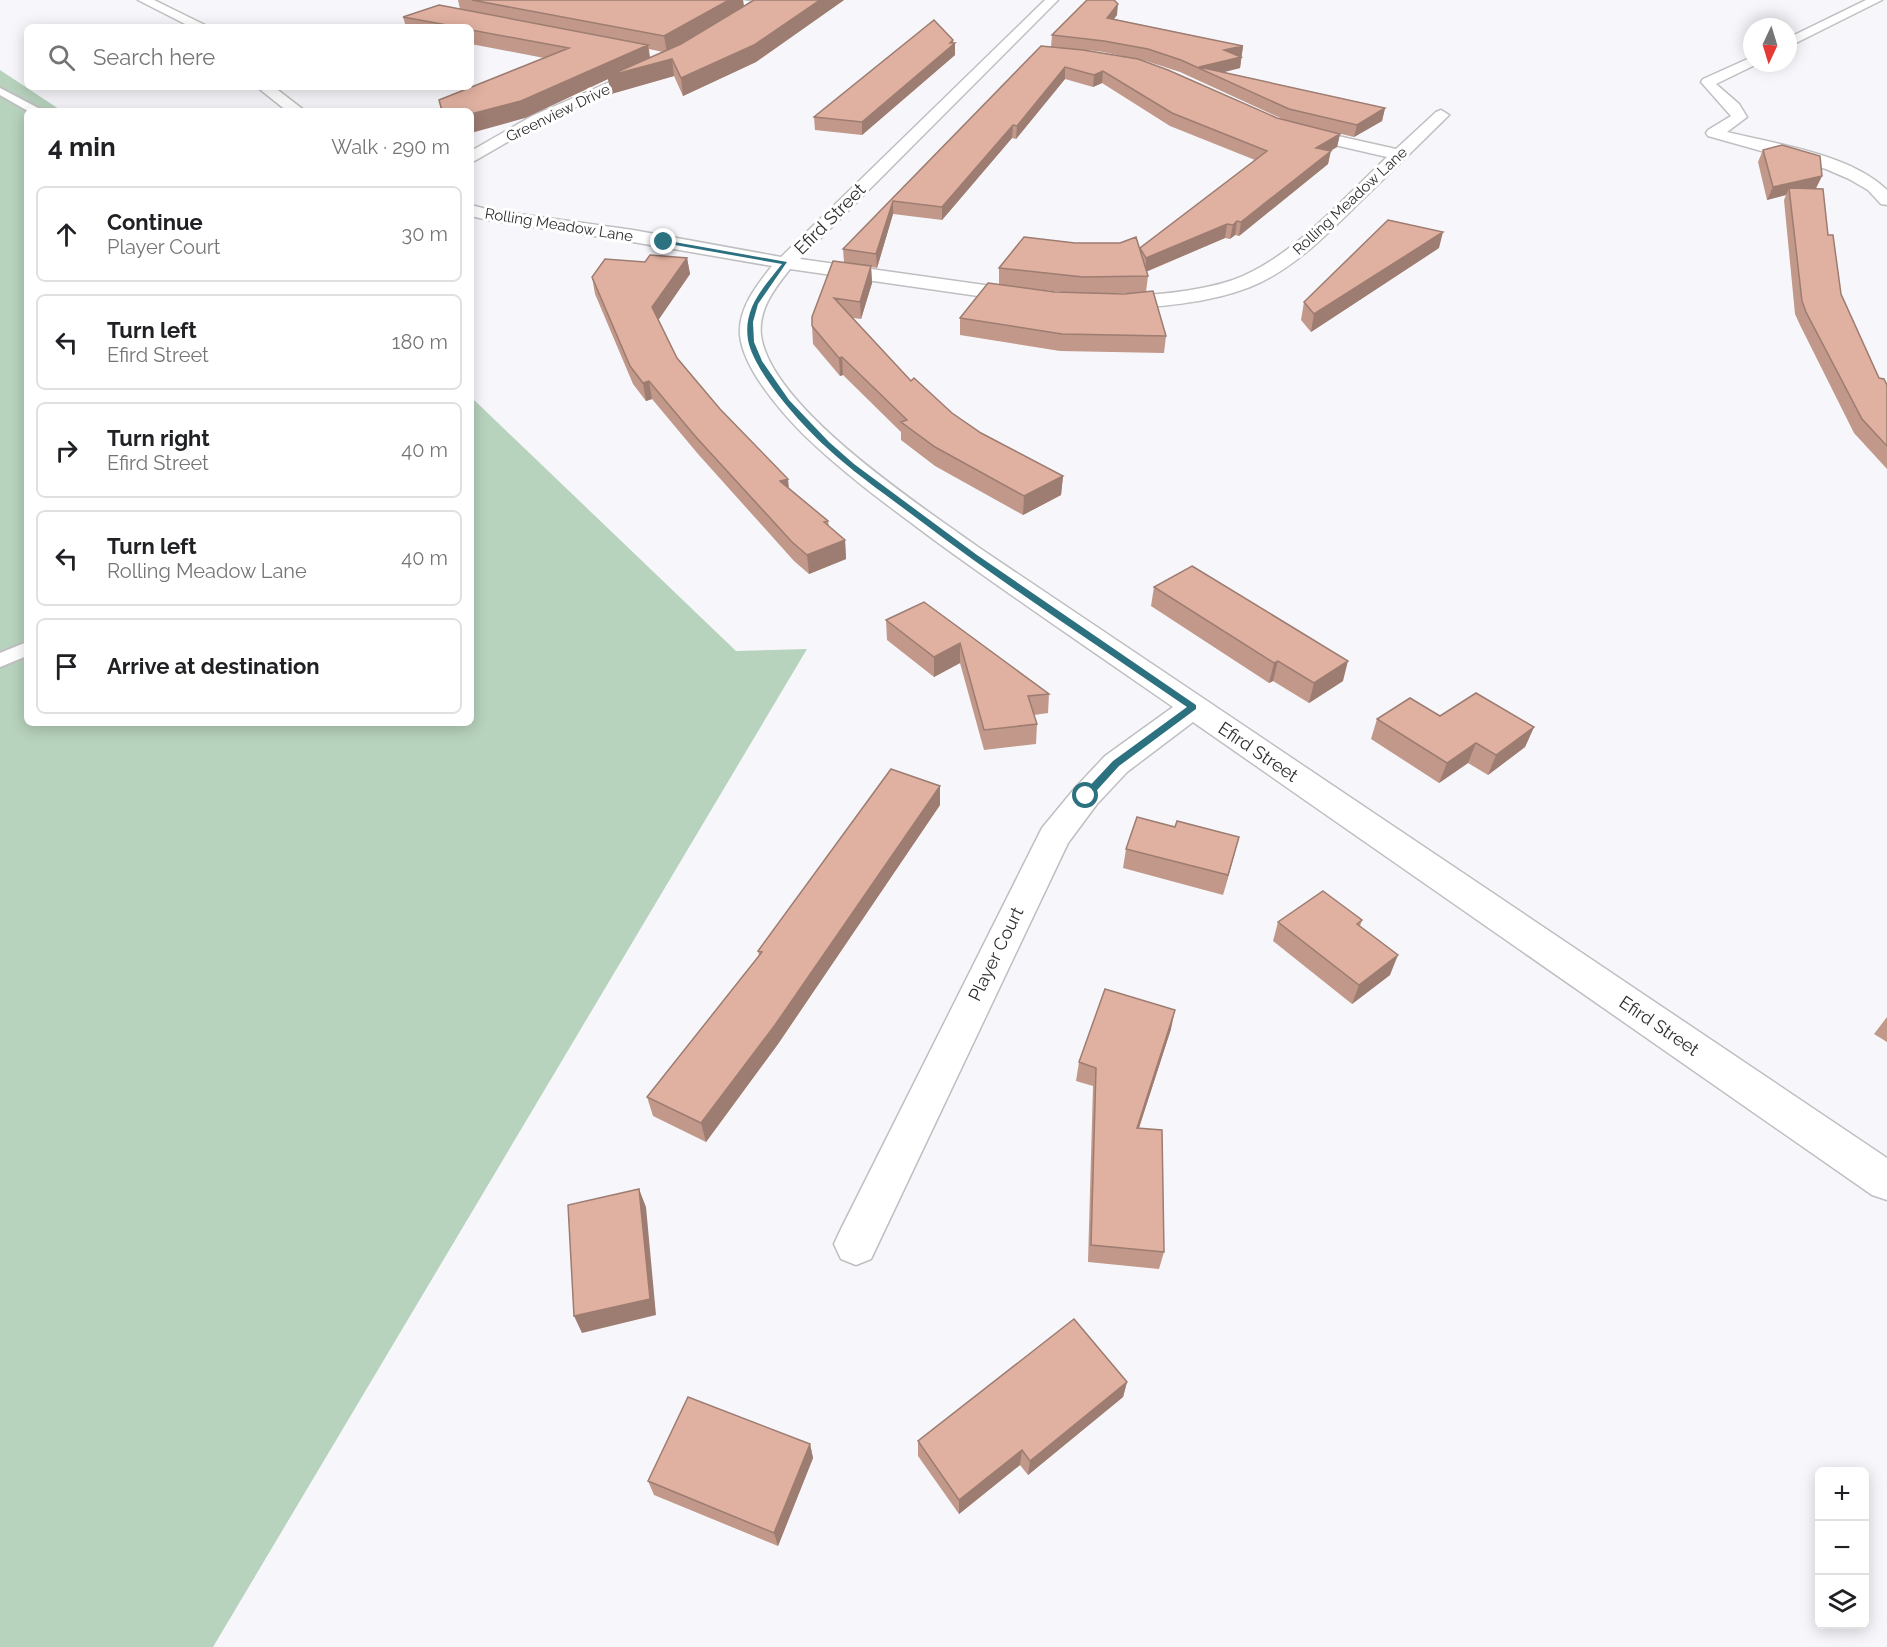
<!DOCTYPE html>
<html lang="en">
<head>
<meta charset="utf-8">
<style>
  :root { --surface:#fff; --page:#f2f2f2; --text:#202124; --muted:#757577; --line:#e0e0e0 }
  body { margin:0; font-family:Raleway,sans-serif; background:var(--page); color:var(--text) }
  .controls { position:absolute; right:18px; bottom:18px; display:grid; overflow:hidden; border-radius:9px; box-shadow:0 3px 15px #0003 }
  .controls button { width:54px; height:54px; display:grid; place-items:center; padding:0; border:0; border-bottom:2px solid var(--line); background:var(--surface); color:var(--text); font:30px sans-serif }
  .compass { position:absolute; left:1743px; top:18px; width:54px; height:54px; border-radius:50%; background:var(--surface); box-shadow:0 3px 15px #0003; rotate:184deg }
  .stop { position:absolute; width:18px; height:18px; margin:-14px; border:4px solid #2c7180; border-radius:50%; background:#fff }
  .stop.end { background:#2c7180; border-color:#fff; box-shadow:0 2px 6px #0008 }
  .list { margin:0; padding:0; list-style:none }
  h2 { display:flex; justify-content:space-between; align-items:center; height:78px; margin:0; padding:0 24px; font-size:26px }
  h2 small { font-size:20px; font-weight:400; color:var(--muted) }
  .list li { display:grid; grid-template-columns:39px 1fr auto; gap:18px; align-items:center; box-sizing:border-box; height:96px; margin:0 12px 12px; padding:0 12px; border:2px solid var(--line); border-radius:9px }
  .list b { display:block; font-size:22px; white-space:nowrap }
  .list p { margin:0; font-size:20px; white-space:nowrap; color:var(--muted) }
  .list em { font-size:20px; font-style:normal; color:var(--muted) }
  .icon { flex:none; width:33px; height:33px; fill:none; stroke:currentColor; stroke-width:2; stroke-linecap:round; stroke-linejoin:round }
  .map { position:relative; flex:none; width:1887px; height:1647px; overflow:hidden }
  .search { position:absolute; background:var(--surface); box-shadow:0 3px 15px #0003; left:24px; top:24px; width:450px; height:66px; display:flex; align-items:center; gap:15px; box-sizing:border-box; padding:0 21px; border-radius:9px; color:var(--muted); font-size:22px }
  .panel { position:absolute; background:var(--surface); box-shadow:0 3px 15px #0003; left:24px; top:108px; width:450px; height:618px; border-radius:9px }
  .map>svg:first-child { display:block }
</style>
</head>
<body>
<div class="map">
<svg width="1887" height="1647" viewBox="0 0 1887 1647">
  <rect width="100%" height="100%" fill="#f7f7fb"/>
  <!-- green -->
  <path fill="#b7d2bd" d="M 0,70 L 62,111 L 27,111 L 27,723 L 471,723 L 471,397 L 736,651 L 807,649 L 213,1647 L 0,1647 Z"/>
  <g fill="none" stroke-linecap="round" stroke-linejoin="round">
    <defs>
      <path id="service" d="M 715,0 L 742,0 L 768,5 L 764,8 L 719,3 Z
        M 0,88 L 40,109 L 41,111 L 28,111 L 0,95 Z
        M 27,642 L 27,656 L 0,667 L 0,653 Z"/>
      <path id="minor" d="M 138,0 L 154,0 L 209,27 L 191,27 Z
        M 1045,0 L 1058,0 L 800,259 L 1026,291 L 1033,293 L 1036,297 L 1033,301 L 1026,303 L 790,269 C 775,288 758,309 761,335 C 770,407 921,506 978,547 L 1887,1158 L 1887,1200 L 1872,1195 L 1193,722 L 1127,772 L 1097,804 L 1068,843 L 871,1259 L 856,1265 L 841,1259 L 834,1244 L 841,1229 L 1042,828 L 1075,788 L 1105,756 L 1173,707 C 1095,653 1017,600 941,545 C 894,510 845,475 803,434 C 780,411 743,368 740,335 C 738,309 756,286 772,266 L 633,242 L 488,220 L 471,216 L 471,205 L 490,210 L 633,230 L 781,257 Z
        M 1866,0 L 1882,0 L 1788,47 L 1788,38 Z
        M 1752,57 L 1752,63 L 1757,64 L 1716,84 L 1739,104 L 1747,117 L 1727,132 C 1776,144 1850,154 1887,190 L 1887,205 L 1881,204 L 1868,190 L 1849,179 L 1826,169 L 1708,136 L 1706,133 L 1708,130 L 1731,116 L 1701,82 L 1703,79 Z
        M 651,64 L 656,65 L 658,68 L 656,71 L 542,122 L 471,163 L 471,151 L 532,116 Z
        M 257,87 L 274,87 L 305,111 L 287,111 Z
        M 1441,110 L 1449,115 L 1446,118 C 1419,145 1392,171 1364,198 C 1330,231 1295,269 1250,287 C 1206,304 1157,307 1110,309 L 1103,307 L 1100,303 L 1103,299 L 1110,297 C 1151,295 1194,293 1233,280 C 1291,259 1343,199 1387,157 L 1287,134 L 1285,131 L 1287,128 L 1293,126 L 1396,149 L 1436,112 Z"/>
    </defs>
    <!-- service casing -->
    <use href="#service" stroke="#bfbfc2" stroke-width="4"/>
    <!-- minor casing -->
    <use href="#minor" stroke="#bfbfc2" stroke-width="3"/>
    <!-- service -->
    <use href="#service" fill="#fff" fill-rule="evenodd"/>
    <!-- minor -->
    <use href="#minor" fill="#fff" fill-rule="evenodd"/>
  </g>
  <!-- wall -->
  <path fill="#c1988a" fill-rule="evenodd" d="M 458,0 L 743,0 L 744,6 L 754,0 L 844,0 L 756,62 L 683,96 L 674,76 L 611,94 L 608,79 L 525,118 L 471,111 L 441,111 L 439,100 L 544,58 L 471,44 L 471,27 L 406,27 L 403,17 L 460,9 ZM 649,49 L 663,52 L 650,58 Z
    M 1117,15 L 1114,19 L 1243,46 L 1240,68 L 1223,72 L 1385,108 L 1382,121 L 1354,137 L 1287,121 L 1180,72 L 1146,61 L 1103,52 L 1087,50 L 1277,118 L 1340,134 L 1337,147 L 1330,151 L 1328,164 L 1239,236 L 1235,235 L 1230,239 L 1225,238 L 1146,272 L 1148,276 L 1146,292 L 1166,336 L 1164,353 L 1060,351 L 960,335 L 960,318 L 999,284 L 999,268 L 1140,251 L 1140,248 L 1255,160 L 1170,126 L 1102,83 L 1093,87 L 1065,79 L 1016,139 L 1012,138 L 942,220 L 893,214 L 877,268 L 871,267 L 872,283 L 861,319 L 853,318 L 911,381 L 952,413 L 981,433 L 1063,476 L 1061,495 L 1023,515 L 935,466 L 901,440 L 901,432 L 843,375 L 840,376 L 813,344 L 812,326 L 844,262 L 843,249 L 1051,47 L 1052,35 ZM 1024,288 L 1071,293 L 1055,292 ZM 1100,293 L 1135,293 L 1124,294 Z
    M 953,40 L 955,55 L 862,135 L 815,130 L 814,117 Z
    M 1763,150 L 1822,176 L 1816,188 L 1828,235 L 1841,294 L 1879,378 L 1887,385 L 1887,469 L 1854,433 L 1800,325 L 1795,314 L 1784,200 L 1786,195 L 1767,200 L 1758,162 Z
    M 1439,248 L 1311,332 L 1301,320 L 1304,302 Z
    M 687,258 L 690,274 L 658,320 L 677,358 L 720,409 L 789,489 L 828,521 L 829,526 L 845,540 L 846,559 L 809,574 L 794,561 L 698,454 L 652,399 L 646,401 L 633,384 L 595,294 L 592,277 Z
    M 1154,587 L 1343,681 L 1309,703 L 1273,681 L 1269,683 L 1151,606 Z
    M 924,602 L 1049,694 L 1048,713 L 1034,715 L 1037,724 L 1036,744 L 984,750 L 960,663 L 934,677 L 887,640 L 886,620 Z
    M 1440,716 L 1534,727 L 1525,747 L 1488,775 L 1468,763 L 1439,783 L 1371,739 L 1377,719 Z
    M 940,805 L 778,1044 L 706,1142 L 653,1116 L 647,1097 L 759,956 L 758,951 Z
    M 1175,827 L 1239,837 L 1223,895 L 1123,868 L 1126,849 Z
    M 1362,920 L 1360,926 L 1390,975 L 1352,1004 L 1273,941 L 1278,922 Z
    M 1887,1017 L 1887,1042 L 1874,1034 Z
    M 1171,1029 L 1139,1128 L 1164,1252 L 1159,1269 L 1088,1262 L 1093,1086 L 1076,1081 L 1079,1062 Z
    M 1127,1382 L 1123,1397 L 1028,1475 L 1020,1465 L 959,1514 L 918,1456 L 918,1441 Z
    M 810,1444 L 813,1458 L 778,1546 L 654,1495 L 648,1481 Z"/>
  <!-- shaded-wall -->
  <path fill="#9d7c71" d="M 729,0 L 743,0 L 744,8 L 667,53 L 664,36 Z
    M 820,0 L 844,0 L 756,62 L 683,96 L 681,78 Z
    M 1118,4 L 1117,15 L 1106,29 L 1107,18 Z
    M 953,40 L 953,45 L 955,43 L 955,55 L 862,135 L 862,122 Z
    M 648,45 L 650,60 L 672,59 L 674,76 L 611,94 L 608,79 L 525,118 L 471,133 L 471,114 Z
    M 1243,46 L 1240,68 L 1213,75 L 1199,67 L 1224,50 Z
    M 1065,67 L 1065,79 L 1016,139 L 1017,126 Z
    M 1103,71 L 1102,83 L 1093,87 L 1094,75 Z
    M 1385,108 L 1382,121 L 1354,137 L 1357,125 Z
    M 1013,125 L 1012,138 L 942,220 L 942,207 Z
    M 1340,134 L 1337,147 L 1313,161 L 1316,148 Z
    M 1331,151 L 1328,164 L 1239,236 L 1241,222 Z
    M 1822,176 L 1816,188 L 1789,188 L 1786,195 L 1767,200 L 1773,187 Z
    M 893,201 L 893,214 L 877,268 L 876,254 Z
    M 1237,221 L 1235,235 L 1230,239 L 1233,225 Z
    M 1227,224 L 1225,238 L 1145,272 L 1146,258 Z
    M 1443,232 L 1439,248 L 1311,332 L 1314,314 Z
    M 687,258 L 690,274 L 655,325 L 652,307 Z
    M 871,266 L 872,283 L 861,319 L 860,302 Z
    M 842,357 L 843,375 L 840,376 L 839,358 Z
    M 649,381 L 652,399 L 646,401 L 643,383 Z
    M 1063,476 L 1061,495 L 1023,515 L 1024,496 Z
    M 788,479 L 790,498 L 780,481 Z
    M 845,540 L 846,559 L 809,574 L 807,555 Z
    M 960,643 L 960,663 L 934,677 L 934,657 Z
    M 1278,661 L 1273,681 L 1269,683 L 1274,663 Z
    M 1348,661 L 1343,681 L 1309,703 L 1314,683 Z
    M 1534,727 L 1525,747 L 1488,775 L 1496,755 Z
    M 1476,743 L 1468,763 L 1439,783 L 1447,763 Z
    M 940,786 L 940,805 L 778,1044 L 706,1142 L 701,1123 Z
    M 1239,837 L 1234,856 L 1223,895 L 1228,875 Z
    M 1398,955 L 1390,975 L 1352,1004 L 1359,985 Z
    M 1175,1010 L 1171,1029 L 1133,1146 L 1137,1128 Z
    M 639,1189 L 646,1207 L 656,1315 L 582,1333 L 574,1316 Z
    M 1127,1382 L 1123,1397 L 1028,1475 L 1030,1461 Z
    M 810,1444 L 813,1458 L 778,1546 L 774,1533 Z
    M 1022,1450 L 1020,1465 L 959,1514 L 959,1500 Z"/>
  <!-- building -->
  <path fill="#e0b1a1" stroke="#9d7c71" stroke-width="1.5" d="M 472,0 L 729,0 L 664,36 Z
    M 754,0 L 820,0 L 754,45 L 681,78 L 672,59 L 608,76 L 681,44 Z
    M 1087,0 L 1114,0 L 1118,4 L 1107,18 L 1243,46 L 1224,50 L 1241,57 L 1199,67 L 1385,108 L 1357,125 L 1289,109 L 1181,60 L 1148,49 L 1104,41 L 1052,35 Z
    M 439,5 L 648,45 L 521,101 L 471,114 L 471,111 L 442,111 L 439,100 L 569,48 L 471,30 L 471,27 L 458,27 L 403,17 Z
    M 934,20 L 953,40 L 950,43 L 955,43 L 862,122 L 814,117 Z
    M 1041,46 L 1083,50 L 1138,59 L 1168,70 L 1277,118 L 1340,134 L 1316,148 L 1331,151 L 1241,222 L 1237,221 L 1233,225 L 1227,224 L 1146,258 L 1140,248 L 1267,151 L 1172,113 L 1103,71 L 1094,75 L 1065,67 L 1017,126 L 1013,125 L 942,207 L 893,201 L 876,254 L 843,249 Z
    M 1782,145 L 1820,156 L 1822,176 L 1773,187 L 1763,150 Z
    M 1789,188 L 1823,189 L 1828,235 L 1833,235 L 1841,294 L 1879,378 L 1884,379 L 1887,385 L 1887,446 L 1862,419 L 1806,312 L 1802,301 Z
    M 1388,220 L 1443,232 L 1314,314 L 1304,302 Z
    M 1024,237 L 1075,243 L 1120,243 L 1136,237 L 1148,276 L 1083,277 L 999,268 Z
    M 650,255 L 687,258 L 652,307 L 677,358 L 720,409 L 788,479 L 780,481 L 828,521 L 824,522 L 845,540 L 807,555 L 792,542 L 695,436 L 649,381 L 643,383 L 630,366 L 592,277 L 605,259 L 645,262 Z
    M 833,261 L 871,266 L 860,302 L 834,298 L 911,381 L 914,378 L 952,413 L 981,433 L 1063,476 L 1024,496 L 935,447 L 901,422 L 907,420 L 842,357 L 839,358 L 812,326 L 812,317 Z
    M 988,283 L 1055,292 L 1124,294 L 1153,291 L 1166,336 L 1062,334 L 960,318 Z
    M 1192,566 L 1348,661 L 1314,683 L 1278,661 L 1274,663 L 1154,587 Z
    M 924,602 L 1049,694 L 1028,696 L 1037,724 L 984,730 L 960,643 L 934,657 L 886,620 Z
    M 1476,693 L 1534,727 L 1496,755 L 1476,743 L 1447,763 L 1377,719 L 1410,698 L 1440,716 Z
    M 891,769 L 940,786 L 775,1025 L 701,1123 L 647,1097 L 762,952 L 758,951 Z
    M 1137,817 L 1175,827 L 1177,821 L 1239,837 L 1228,875 L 1126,849 Z
    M 1323,891 L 1362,920 L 1357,924 L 1398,955 L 1359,985 L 1278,922 Z
    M 1105,989 L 1175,1010 L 1137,1128 L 1162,1130 L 1164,1252 L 1091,1245 L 1096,1068 L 1079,1062 Z
    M 639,1189 L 650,1299 L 574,1316 L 568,1205 Z
    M 1074,1319 L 1127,1382 L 1030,1461 L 1022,1450 L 959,1500 L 918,1441 Z
    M 688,1397 L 810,1444 L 774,1533 L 648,1481 Z"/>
  <!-- route -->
  <path fill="#2c7180" d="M 663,240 L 787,262 L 758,304 L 753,322 L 754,342 L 762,361 L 789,400 L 829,442 L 854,464 L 977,555 L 1196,705 L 1196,709 L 1119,766 L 1089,799 L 1082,799 L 1082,794 L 1113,761 L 1187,707 C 1098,646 1008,587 922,522 C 889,497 855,474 825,446 C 801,424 754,372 748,340 C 743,308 763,288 782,264 L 664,243 Z"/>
  <g text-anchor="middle" stroke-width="6" stroke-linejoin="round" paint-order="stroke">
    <!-- far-street labels -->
    <g font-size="15" fill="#2f2f31" stroke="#fff">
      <text transform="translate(558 113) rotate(-26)" y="5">Greenview Drive</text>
      <text transform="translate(1350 201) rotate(-43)" y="5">Rolling Meadow Lane</text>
      <text transform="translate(559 225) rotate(9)" y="5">Rolling Meadow Lane</text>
    </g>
    <!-- street labels -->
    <g font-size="18" fill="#2f2f31" stroke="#fff">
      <text transform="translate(830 219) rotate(-45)" y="6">Efird Street</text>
      <text transform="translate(1258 752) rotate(34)" y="6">Efird Street</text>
      <text transform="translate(996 954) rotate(-64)" y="6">Player Court</text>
      <text transform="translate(1659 1026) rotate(34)" y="6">Efird Street</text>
    </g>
  </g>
</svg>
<div class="controls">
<button>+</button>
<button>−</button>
<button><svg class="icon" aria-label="layers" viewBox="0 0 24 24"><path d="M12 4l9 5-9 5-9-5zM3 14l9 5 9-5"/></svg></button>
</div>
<svg class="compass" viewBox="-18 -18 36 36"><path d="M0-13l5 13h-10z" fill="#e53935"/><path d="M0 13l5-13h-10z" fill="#757577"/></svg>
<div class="stop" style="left:1086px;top:796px"></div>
<div class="stop end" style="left:664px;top:242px"></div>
<div class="search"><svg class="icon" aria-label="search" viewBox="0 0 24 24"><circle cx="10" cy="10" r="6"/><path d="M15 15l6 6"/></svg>Search here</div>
<section class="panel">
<h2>4 min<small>Walk · 290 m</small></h2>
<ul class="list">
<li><svg class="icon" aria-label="ahead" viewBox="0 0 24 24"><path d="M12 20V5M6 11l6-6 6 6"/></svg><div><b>Continue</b><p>Player Court</p></div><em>30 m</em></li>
<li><svg class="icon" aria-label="left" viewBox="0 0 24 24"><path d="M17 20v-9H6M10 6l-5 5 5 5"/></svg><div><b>Turn left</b><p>Efird Street</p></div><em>180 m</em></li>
<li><svg class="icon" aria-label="right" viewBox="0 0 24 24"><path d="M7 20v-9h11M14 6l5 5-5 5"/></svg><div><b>Turn right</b><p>Efird Street</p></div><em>40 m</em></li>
<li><svg class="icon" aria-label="left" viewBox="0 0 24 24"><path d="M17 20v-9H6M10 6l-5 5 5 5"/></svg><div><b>Turn left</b><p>Rolling Meadow Lane</p></div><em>40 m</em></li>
<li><svg class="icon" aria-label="arrive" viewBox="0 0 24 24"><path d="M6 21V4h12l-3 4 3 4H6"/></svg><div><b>Arrive at destination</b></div></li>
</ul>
</section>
</div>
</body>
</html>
